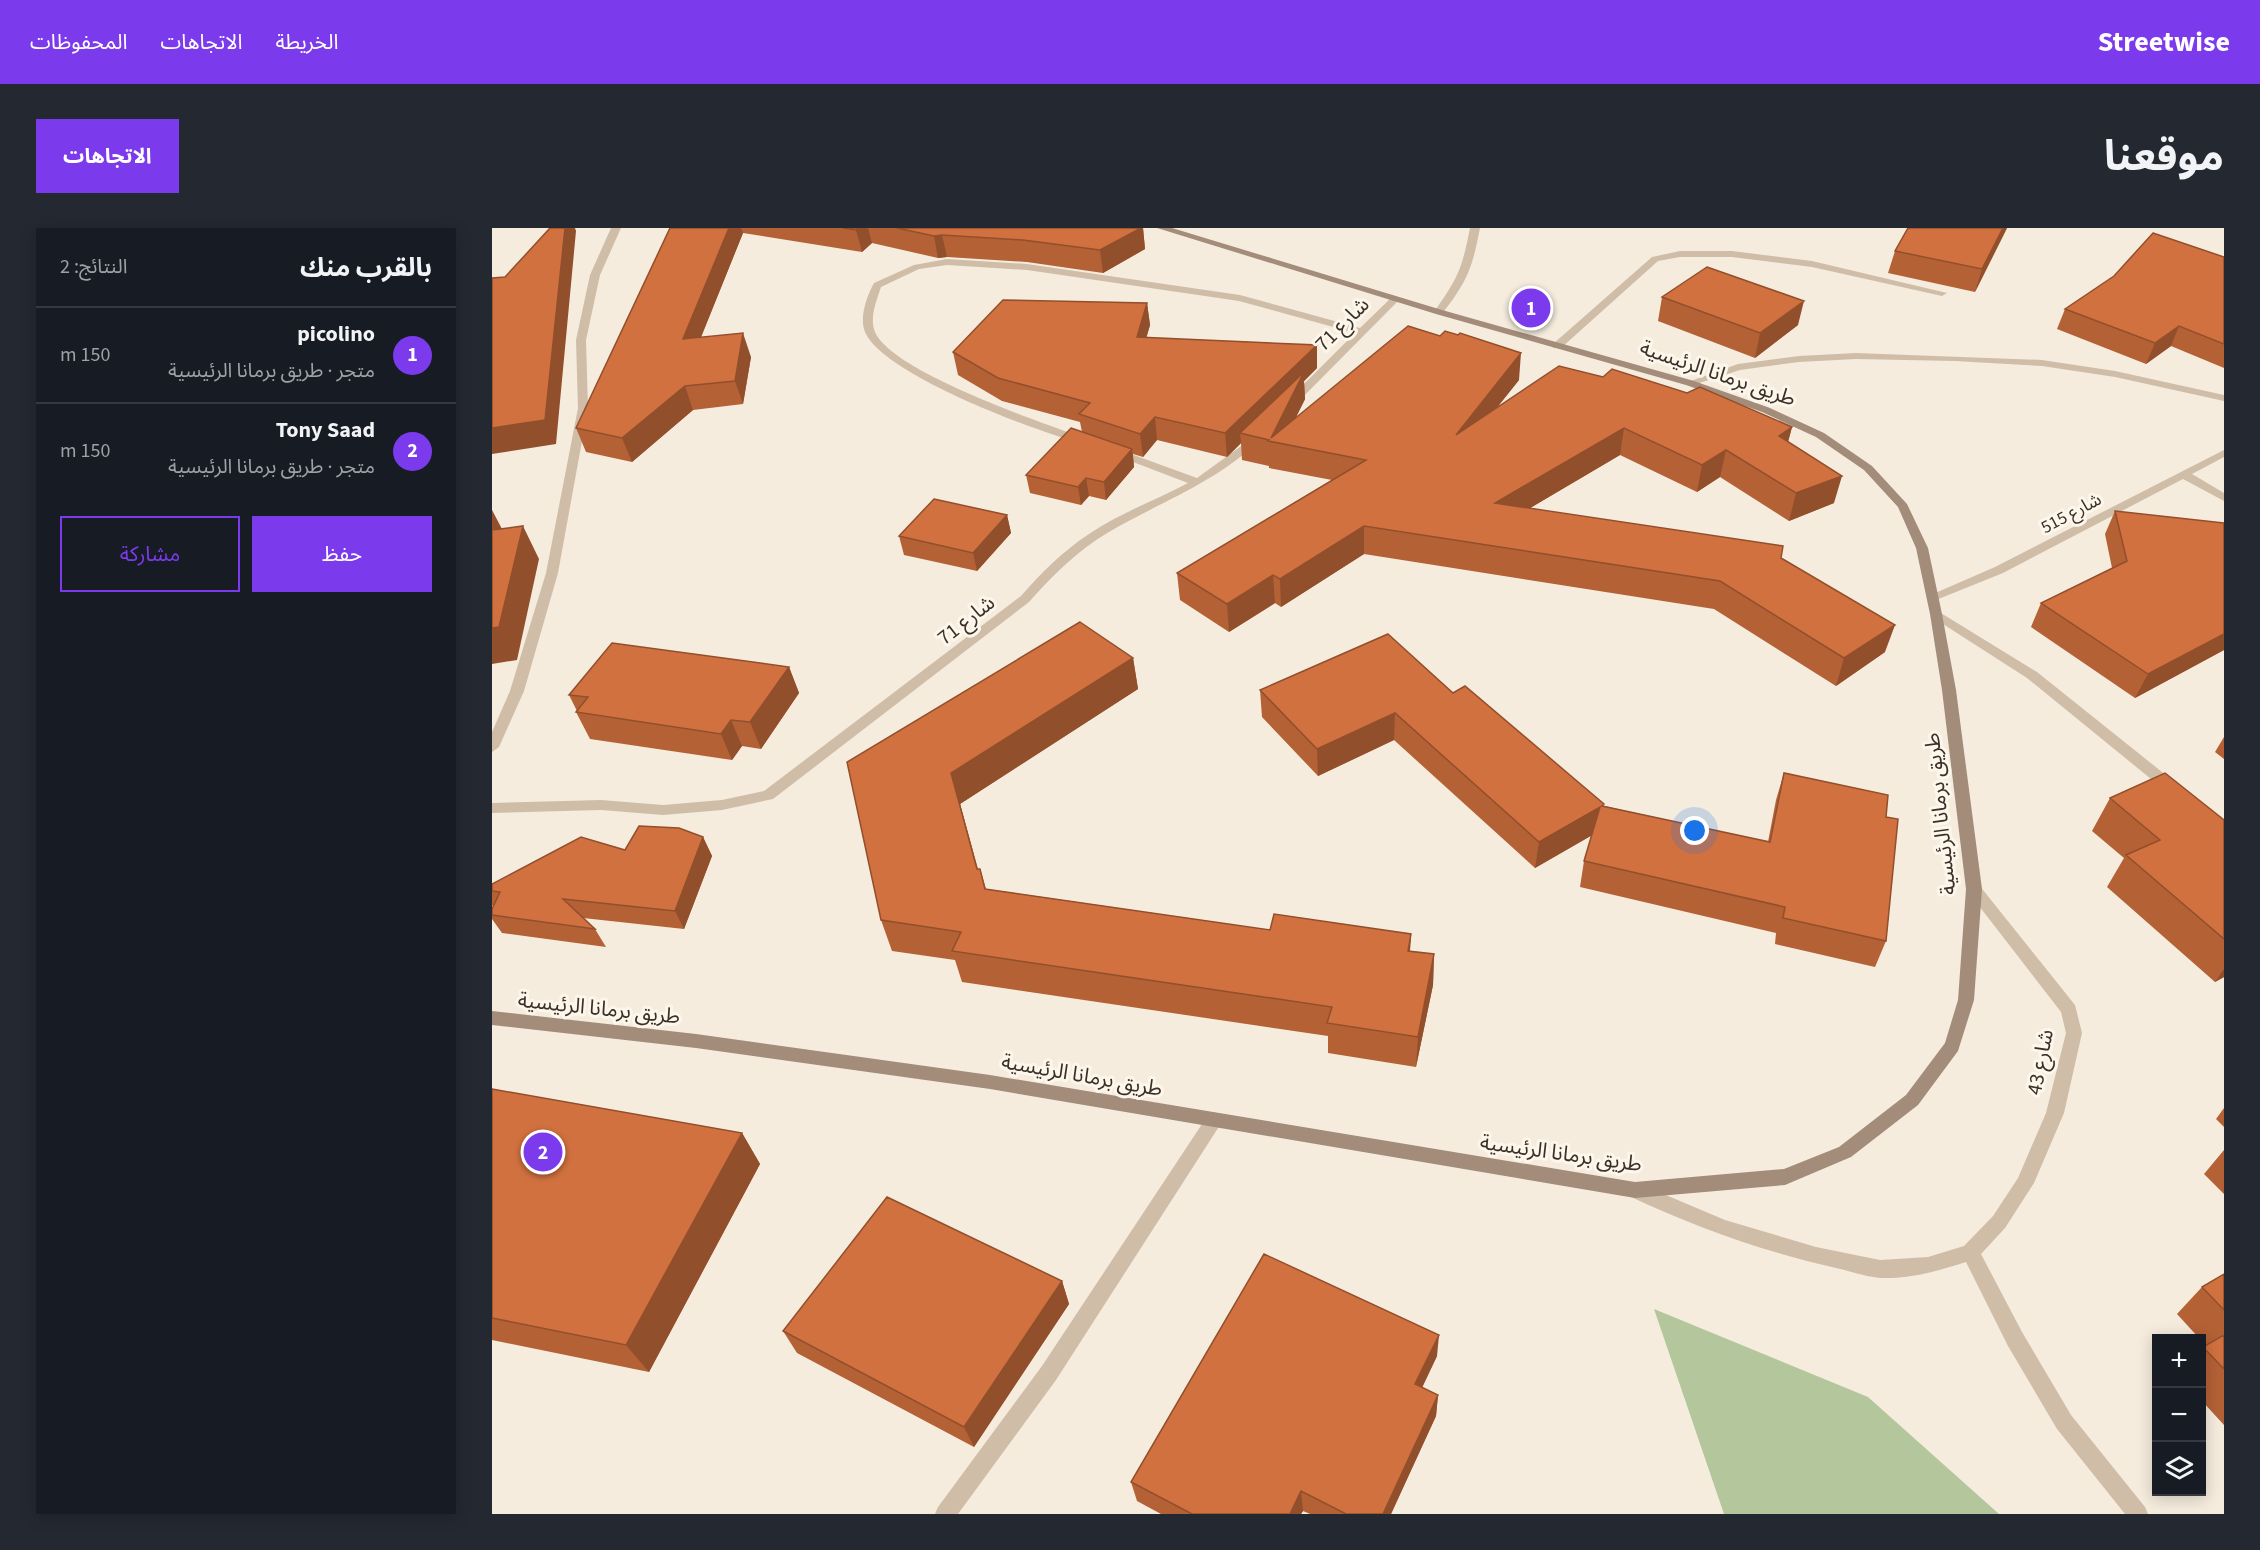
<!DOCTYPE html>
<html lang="ar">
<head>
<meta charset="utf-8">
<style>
  :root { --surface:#171b24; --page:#242831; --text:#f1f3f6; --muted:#9ea1a6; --line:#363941; --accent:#7c3aed }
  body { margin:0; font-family:"Source Sans 3","Noto Sans Arabic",sans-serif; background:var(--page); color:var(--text); direction:rtl }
  .controls { position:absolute; right:18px; bottom:18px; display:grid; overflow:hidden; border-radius:0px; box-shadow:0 3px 15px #0003 }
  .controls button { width:54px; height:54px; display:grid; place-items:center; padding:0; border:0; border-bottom:2px solid var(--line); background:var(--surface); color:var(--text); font:30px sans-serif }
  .you { position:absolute; left:1203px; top:603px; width:21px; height:21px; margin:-15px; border:4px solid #fff; border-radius:50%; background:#1a73e8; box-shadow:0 0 0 9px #1a73e833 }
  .badge { display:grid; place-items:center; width:39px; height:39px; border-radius:50%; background:var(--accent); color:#fff; font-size:20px; font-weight:700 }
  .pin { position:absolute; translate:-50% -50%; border:3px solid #fff; box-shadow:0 2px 6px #0006 }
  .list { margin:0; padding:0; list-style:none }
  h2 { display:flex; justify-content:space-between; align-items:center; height:78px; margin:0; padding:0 24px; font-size:26px }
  h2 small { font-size:20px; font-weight:400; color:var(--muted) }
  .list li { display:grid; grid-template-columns:39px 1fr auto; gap:18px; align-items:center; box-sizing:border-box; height:96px; padding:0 24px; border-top:2px solid var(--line) }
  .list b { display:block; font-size:22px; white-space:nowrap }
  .list p { margin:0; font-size:20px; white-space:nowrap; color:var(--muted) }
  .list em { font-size:20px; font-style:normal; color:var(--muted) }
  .actions { display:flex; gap:12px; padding:18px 24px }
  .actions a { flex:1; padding:14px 0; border:2px solid var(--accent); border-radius:0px; text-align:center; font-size:21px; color:var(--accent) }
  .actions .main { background:var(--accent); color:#fff }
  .icon { flex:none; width:33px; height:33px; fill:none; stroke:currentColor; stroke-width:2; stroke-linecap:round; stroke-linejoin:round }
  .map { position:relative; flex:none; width:1732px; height:1286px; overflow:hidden; direction:ltr; border-radius:0px }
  header { display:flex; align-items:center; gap:36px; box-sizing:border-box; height:84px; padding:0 30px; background:var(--accent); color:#fff }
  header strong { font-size:28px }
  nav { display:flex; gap:33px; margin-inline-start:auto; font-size:21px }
  .intro { display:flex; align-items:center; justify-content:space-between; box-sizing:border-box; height:144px; padding:0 36px }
  h1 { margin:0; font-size:42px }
  .button { padding:15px 27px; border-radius:0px; background:var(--accent); color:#fff; font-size:21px; font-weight:700 }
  main { display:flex; gap:36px; padding:0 36px }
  aside { flex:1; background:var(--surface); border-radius:0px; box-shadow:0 3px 15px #0003 }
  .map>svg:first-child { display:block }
</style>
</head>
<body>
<header>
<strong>Streetwise</strong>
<nav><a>الخريطة</a><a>الاتجاهات</a><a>المحفوظات</a></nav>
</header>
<div class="intro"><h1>موقعنا</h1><a class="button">الاتجاهات</a></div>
<main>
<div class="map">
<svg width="1732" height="1286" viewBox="0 0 1732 1286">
  <rect width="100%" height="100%" fill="#f5ecde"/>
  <!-- green -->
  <path fill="#b4c69c" d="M 1162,1081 L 1376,1169 L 1507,1286 L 1232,1286 Z"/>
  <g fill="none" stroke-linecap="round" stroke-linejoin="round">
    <!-- minor -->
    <path fill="#cfbda8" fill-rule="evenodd" d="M 119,0 L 129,0 L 108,47 L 94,112 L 96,180 L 66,345 L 32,463 L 7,519 L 0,524 L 0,504 L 18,463 L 54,345 L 86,180 L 84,112 L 98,47 Z
      M 978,0 L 988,0 C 980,41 976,52 950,86 L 944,86 L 942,84 C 966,50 970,41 978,0 Z
      M 1188,23 L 1240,23 L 1320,33 L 1455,65 L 1450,68 L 1320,39 L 1240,29 L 1188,29 L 1166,33 L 1069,120 L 1061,120 L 1061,116 L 1160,29 Z
      M 455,31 L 535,36 L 748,67 L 868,100 L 900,69 L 908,71 L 803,177 L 799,178 L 794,175 L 795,173 L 863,105 L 747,73 L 535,42 L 455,37 L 427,41 L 389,59 C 385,72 377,89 383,104 C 400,144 553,196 596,211 L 596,215 L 592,216 C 546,204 391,147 373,104 C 367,89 375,68 382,55 L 422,37 Z
      M 1364,125 L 1550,132 L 1623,143 L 1732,167 L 1732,173 L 1623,149 L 1550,138 L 1463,133 L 1364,131 L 1307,134 L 1248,142 L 1198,158 L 1193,155 L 1246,136 L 1307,128 Z
      M 763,208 L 769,211 L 767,213 C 721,256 670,273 617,304 C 586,322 561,347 537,374 L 281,571 L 230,582 L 171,587 L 109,582 L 0,585 L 0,575 L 109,572 L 171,577 L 230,572 L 272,563 L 529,368 C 549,345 571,323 597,306 C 628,285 664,272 696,255 L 620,226 L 620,222 L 628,222 L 705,250 Z
      M 1732,222 L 1732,229 L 1700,246 L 1732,265 L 1732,273 L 1691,251 L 1511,345 L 1444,372 L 1440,373 L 1434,369 L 1503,339 Z
      M 1444,382 L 1545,444 L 1685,556 L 1687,560 L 1685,564 L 1675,564 L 1535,450 L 1440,389 L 1438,386 Z
      M 1482,655 L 1487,657 L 1583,777 L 1590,805 L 1572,885 L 1542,955 L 1513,1000 L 1489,1026 L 1530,1104 L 1579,1187 L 1653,1279 L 1656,1286 L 1633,1286 L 1565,1201 L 1516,1118 L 1474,1034 C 1446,1043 1418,1051 1389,1050 C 1374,1049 1358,1043 1344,1040 C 1272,1024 1203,999 1137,968 L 1134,962 L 1137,956 L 1143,954 L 1233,992 L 1324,1019 L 1388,1032 L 1436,1029 L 1472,1018 L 1501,988 L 1526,950 L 1554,885 L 1574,805 L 1569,784 L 1477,665 L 1474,661 L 1477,657 Z
      M 722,885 L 728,887 L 731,892 L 728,897 L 564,1152 L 466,1286 L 443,1286 L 446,1279 L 550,1138 L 716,887 Z"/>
    <!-- secondary -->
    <path fill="#a38c79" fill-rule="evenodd" d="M 665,0 L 680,0 L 950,82 L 1202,153 L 1278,180 L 1332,205 L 1380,238 L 1415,276 L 1436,320 L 1450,386 L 1464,462 L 1490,661 L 1482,772 L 1466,823 L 1426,877 L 1359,929 L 1293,957 L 1143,970 L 498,861 L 204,820 L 0,797 L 0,783 L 204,806 L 498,847 L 1143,954 L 1292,941 L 1347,919 L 1414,867 L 1453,815 L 1466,772 L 1474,661 L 1450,462 L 1438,386 L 1424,320 L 1406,279 L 1372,242 L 1324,209 L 1270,184 L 1194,157 L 944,86 Z"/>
  </g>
  <!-- wall -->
  <path fill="#b46136" d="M 178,0 L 651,0 L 653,21 L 611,45 L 535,34 L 455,29 L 446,30 L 380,15 L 370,24 L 251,5 L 209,109 L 259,129 L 251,176 L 201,182 L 140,234 L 94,224 L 84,200 Z
    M 1515,0 L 1483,64 L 1396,45 L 1403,23 Z
    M 1732,29 L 1732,140 L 1679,118 L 1654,136 L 1565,101 L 1573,81 Z
    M 1170,69 L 1306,97 L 1263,130 L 1166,93 Z
    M 655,75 L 658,97 L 654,110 L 825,117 L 825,140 L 812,153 L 813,171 L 803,191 L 1027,152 L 1005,179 L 1111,149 L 1195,165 L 1300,199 L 1296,214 L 1342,275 L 1297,293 L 1228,249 L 1205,264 L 1128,227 L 1038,280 L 1289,330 L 1393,424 L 1344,458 L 1222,381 L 872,326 L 789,379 L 783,375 L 737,404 L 688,372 L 685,345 L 840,252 L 777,240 L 777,238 L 750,232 L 749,215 L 735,229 L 665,212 L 651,229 L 641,226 L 642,239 L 614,272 L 597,268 L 589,277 L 538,265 L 534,247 L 590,204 L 588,194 L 510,173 L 466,147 L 461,124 Z
    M 1623,283 L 1732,422 L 1643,470 L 1539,399 L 1549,375 L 1620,340 L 1613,306 Z
    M 515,287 L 519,305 L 485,343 L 412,327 L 407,308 Z
    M 641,430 L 646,461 L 468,576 L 486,641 L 488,641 L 494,661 L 778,702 L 919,706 L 918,723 L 942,726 L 941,757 L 924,839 L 836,825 L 836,808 L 470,754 L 463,732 L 400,723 L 389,692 L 355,534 Z
    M 297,439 L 307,465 L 269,521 L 250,518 L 240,532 L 98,511 L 84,484 L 85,483 L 77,467 Z
    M 768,462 L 961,465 L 1112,578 L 1276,614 L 1284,572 L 1292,545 L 1394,589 L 1394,713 L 1383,739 L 1283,716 L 1284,705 L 1088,659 L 1092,633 L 1100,607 L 1043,640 L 902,512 L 826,548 L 770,489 Z
    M 1732,509 L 1732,531 L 1723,524 Z
    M 1618,570 L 1732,592 L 1732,749 L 1723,754 L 1615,659 L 1632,630 L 1600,603 Z
    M 211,609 L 220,628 L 192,701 L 91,690 L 103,701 L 114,719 L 10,705 L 0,691 L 0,681 L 1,678 L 0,677 L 0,656 L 133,622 Z
    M 0,861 L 250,905 L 268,936 L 157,1144 L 0,1112 Z
    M 1732,880 L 1732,899 L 1724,891 Z
    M 1732,922 L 1732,966 L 1712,946 Z
    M 1732,1046 L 1732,1197 L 1710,1173 L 1710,1121 L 1714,1117 L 1710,1113 L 1710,1110 L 1707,1110 L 1685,1086 L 1710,1059 Z
    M 570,1053 L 577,1076 L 482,1219 L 305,1125 L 291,1103 Z
    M 945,1128 L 930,1159 L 946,1167 L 944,1188 L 899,1286 L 818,1286 L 811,1283 L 809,1286 L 669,1286 L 645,1273 L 639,1254 Z"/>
  <!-- shaded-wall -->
  <path fill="#924f2c" d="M 73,0 L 83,0 L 84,3 L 64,216 L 0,226 L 0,200 Z
    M 237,0 L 249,0 L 251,5 L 199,134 L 191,111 Z
    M 366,0 L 376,0 L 380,15 L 370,24 L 364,2 Z
    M 649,0 L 651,0 L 653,21 L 611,45 L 608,22 Z
    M 1511,0 L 1515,0 L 1483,64 L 1490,41 Z
    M 450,7 L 455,29 L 446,30 L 442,8 Z
    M 1312,73 L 1306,97 L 1263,130 L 1268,105 Z
    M 655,75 L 658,97 L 648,132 L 645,109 Z
    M 1687,98 L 1679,118 L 1654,136 L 1663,115 Z
    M 251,105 L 259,129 L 251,176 L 243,153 Z
    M 825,117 L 825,140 L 812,153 L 813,171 L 791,216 L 779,210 L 748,205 L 749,215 L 735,229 L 733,205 Z
    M 1029,125 L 1027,152 L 962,234 L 964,207 Z
    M 193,158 L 201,182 L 140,234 L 130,210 Z
    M 663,189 L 665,212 L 651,229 L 648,206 Z
    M 1300,199 L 1293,225 L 1287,208 Z
    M 1132,200 L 1128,227 L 1001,302 L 1003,275 Z
    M 640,221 L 642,239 L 614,272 L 612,254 Z
    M 1234,222 L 1228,249 L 1205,264 L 1210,237 Z
    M 1350,248 L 1342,275 L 1297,293 L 1304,265 Z
    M 594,250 L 597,268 L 589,277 L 586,259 Z
    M 0,282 L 10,301 L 0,333 Z
    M 515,287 L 519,305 L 485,343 L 481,325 Z
    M 31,298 L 47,331 L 25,432 L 0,436 L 0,400 Z
    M 872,298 L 872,326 L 789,379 L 788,351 Z
    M 781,347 L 783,375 L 737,404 L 735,376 Z
    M 1403,397 L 1393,424 L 1344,458 L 1352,430 Z
    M 1732,406 L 1732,422 L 1643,470 L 1656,446 Z
    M 641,430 L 646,461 L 468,576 L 494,673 L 459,545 Z
    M 297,439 L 307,465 L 269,521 L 258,494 Z
    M 903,485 L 902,512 L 826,548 L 825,521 Z
    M 239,492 L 250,518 L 240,532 L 229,506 Z
    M 1108,579 L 1104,605 L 1043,640 L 1047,614 Z
    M 211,609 L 220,628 L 192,701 L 183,683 Z
    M 919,706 L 917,736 L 916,723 Z
    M 942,726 L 941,757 L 924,839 L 926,809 Z
    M 1732,741 L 1732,749 L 1723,754 Z
    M 250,905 L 268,936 L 157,1144 L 134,1117 Z
    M 570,1053 L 577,1076 L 482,1219 L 472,1199 Z
    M 947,1107 L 945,1128 L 922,1177 L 923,1156 Z
    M 946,1167 L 944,1188 L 899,1286 L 891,1286 Z
    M 809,1263 L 811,1283 L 809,1286 L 798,1286 Z"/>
  <!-- building -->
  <path fill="#d1713f" stroke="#924f2c" stroke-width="1.5" d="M 58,0 L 73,0 L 53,192 L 0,200 L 0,50 L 13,49 Z
    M 178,0 L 237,0 L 191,111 L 251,105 L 243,153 L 193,158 L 130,210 L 84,200 Z
    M 351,0 L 366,0 L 364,2 Z
    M 405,0 L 649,0 L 608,22 L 531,12 L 450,7 L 442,8 Z
    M 1416,0 L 1511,0 L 1490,41 L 1403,23 Z
    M 1661,5 L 1732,29 L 1732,116 L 1687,98 L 1663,115 L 1573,81 L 1622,48 Z
    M 1215,39 L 1312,73 L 1268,105 L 1170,69 Z
    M 511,72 L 655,75 L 645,109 L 825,117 L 733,205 L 663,189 L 648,206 L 587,186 L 598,175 L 506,150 L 461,124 Z
    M 916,98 L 948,108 L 953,103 L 966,107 L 968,105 L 1029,125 L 964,207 L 1067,138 L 1111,149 L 1120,141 L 1195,165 L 1208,159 L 1300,199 L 1287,208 L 1350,248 L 1304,265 L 1234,222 L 1210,237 L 1132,200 L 1003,275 L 1291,318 L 1289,330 L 1403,397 L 1352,430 L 1228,353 L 872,298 L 788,351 L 781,347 L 735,376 L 685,345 L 874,232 L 776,213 L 777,212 L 748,205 L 812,144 L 779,210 Z
    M 579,200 L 640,221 L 612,254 L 594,250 L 586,259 L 534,247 Z
    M 442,271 L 515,287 L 481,325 L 407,308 Z
    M 1623,283 L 1732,295 L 1732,406 L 1656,446 L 1549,375 L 1635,333 Z
    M 31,298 L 7,399 L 0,400 L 0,302 Z
    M 588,394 L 641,430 L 459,545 L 485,641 L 488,641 L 493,661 L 778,702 L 782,686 L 919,706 L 916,723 L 942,726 L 926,809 L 835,795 L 840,779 L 460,723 L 469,704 L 389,692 L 355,534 Z
    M 896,406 L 961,465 L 973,458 L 1112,576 L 1110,578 L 1278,614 L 1292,545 L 1396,567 L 1394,589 L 1406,591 L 1394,713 L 1291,690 L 1293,679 L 1092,633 L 1108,579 L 1047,614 L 903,485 L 825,521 L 768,462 Z
    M 120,415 L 297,439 L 258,494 L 239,492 L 229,506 L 84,484 L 96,469 L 77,467 Z
    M 1673,545 L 1732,592 L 1732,711 L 1634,627 L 1668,612 L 1618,570 Z
    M 147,598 L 187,600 L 211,609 L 183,683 L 71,671 L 103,701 L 0,687 L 0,681 L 8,664 L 0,663 L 0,656 L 89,609 L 133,622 Z
    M 0,861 L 250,905 L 134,1117 L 0,1090 Z
    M 395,969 L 570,1053 L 472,1199 L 291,1103 Z
    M 772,1026 L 947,1107 L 923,1156 L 946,1167 L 891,1286 L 854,1286 L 809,1263 L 798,1286 L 700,1286 L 639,1254 Z
    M 1732,1046 L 1732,1082 L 1710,1059 Z
    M 1732,1107 L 1732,1141 L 1711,1119 Z"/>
  <g text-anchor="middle" stroke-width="6" stroke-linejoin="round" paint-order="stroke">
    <!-- far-street labels -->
    <g font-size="18" fill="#3b3029" stroke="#fcf6eb">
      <text transform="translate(1579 285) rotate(-28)" y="6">شارع 515</text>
    </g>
    <!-- street labels -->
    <g font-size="21" fill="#3b3029" stroke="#fcf6eb">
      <text transform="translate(850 96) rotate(-45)" y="7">شارع 71</text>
      <text transform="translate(1226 145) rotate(19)" y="7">طريق برمانا الرئيسية</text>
      <text transform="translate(474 392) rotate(-38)" y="7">شارع 71</text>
      <text transform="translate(1448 586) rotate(-96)" y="7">طريق برمانا الرئيسية</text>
      <text transform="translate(107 780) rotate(6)" y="7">طريق برمانا الرئيسية</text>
      <text transform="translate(1548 834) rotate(-79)" y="7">شارع 43</text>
      <text transform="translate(590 847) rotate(10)" y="7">طريق برمانا الرئيسية</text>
      <text transform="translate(1069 925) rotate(8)" y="7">طريق برمانا الرئيسية</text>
    </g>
  </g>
</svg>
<div class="controls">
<button>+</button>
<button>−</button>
<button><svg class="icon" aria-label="layers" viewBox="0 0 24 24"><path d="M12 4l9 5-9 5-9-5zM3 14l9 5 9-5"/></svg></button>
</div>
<div class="you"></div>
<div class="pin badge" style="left:1039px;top:80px">1</div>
<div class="pin badge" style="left:51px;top:924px">2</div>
</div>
<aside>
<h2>بالقرب منك<small>النتائج: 2</small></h2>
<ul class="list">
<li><span class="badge">1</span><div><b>picolino</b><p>متجر · طريق برمانا الرئيسية</p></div><em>150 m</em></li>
<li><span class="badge">2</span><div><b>Tony Saad</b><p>متجر · طريق برمانا الرئيسية</p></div><em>150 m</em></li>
</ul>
<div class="actions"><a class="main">حفظ</a><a>مشاركة</a></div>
</aside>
</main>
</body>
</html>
